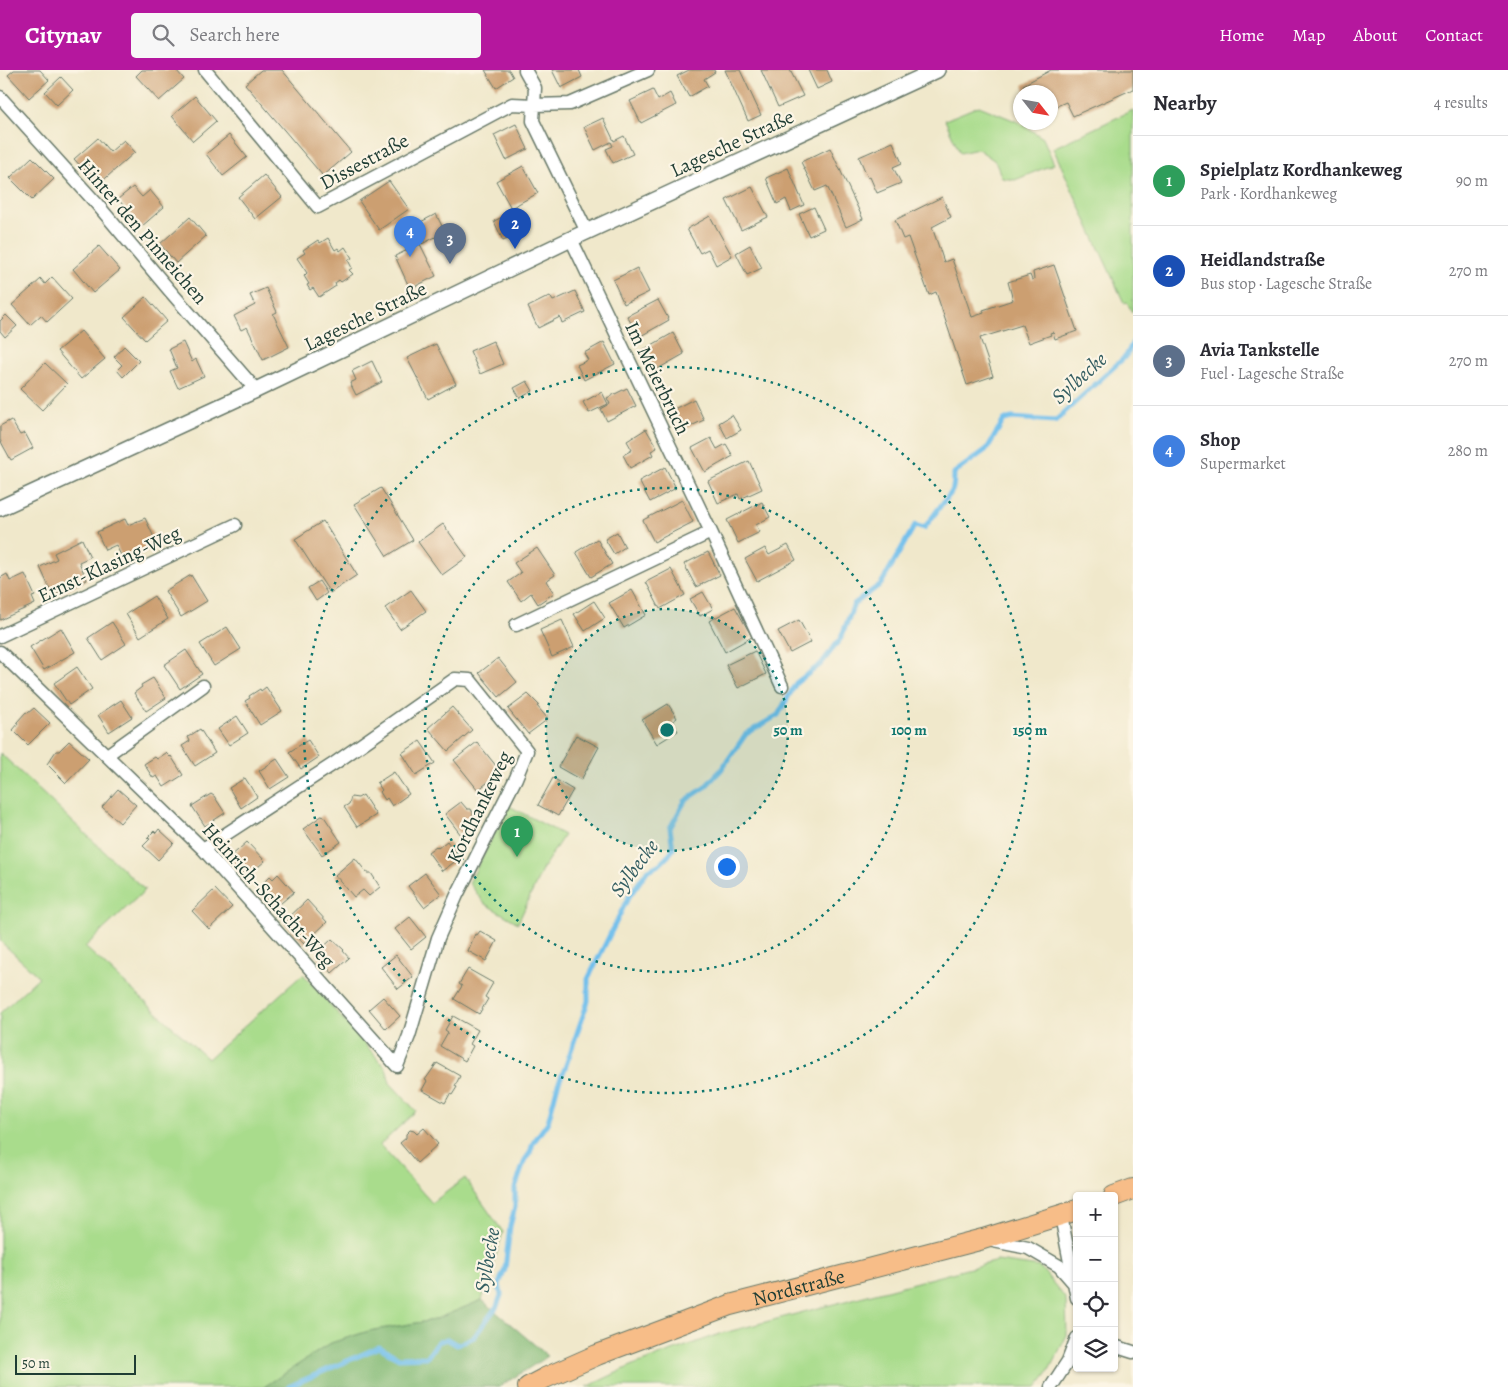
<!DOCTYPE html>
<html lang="en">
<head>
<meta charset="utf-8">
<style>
  :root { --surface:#fff; --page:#f7f7f7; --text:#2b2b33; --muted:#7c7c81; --line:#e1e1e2; --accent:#b5179e }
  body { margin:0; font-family:Alegreya,serif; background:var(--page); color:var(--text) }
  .controls { position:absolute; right:15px; bottom:15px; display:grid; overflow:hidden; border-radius:5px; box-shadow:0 1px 4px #0004 }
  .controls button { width:45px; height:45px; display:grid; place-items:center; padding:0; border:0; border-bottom:1px solid var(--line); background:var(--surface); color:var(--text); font:25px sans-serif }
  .compass { position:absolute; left:1013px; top:15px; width:45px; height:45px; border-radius:50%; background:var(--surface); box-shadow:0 1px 4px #0004; rotate:121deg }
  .scale { position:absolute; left:15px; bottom:12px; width:121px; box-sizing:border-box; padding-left:5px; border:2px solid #1f3d34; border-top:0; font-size:14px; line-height:18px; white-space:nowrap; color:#1f3d34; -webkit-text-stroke:4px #fcf5e5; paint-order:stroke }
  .you { position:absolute; left:726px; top:796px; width:18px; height:18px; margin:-12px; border:4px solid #fff; border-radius:50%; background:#1a73e8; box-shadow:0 0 0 8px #1a73e833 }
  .badge { display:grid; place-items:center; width:32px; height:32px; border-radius:50%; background:var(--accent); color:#fff; font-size:16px; font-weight:700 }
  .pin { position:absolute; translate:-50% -41px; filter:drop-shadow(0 1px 2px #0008) }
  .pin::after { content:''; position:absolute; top:26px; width:18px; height:15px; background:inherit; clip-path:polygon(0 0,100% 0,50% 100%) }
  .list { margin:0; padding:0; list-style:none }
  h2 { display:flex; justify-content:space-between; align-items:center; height:65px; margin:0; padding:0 20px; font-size:21px }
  h2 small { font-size:16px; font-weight:400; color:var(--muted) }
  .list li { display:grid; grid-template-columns:32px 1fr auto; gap:15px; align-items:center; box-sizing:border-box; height:90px; padding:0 20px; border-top:1px solid var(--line) }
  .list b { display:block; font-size:19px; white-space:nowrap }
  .list p { margin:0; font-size:16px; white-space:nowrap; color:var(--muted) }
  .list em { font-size:16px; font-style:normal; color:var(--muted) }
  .icon { flex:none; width:28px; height:28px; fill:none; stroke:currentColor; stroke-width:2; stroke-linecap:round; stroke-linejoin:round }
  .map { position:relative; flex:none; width:1133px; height:1317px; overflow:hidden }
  header { display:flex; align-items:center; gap:30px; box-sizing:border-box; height:70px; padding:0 25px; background:var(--accent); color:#fff }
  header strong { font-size:24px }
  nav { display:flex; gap:28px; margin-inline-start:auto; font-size:18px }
  .search { width:350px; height:45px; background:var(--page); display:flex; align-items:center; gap:12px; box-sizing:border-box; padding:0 18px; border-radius:5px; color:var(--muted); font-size:19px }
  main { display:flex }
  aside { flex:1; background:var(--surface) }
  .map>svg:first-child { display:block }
</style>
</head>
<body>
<header>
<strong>Citynav</strong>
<div class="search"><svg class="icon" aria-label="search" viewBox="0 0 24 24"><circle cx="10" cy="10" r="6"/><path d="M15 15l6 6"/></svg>Search here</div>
<nav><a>Home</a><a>Map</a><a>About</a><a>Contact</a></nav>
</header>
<main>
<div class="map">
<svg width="1133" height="1317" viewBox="0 0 1133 1317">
  <rect width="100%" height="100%" fill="#fcf5e5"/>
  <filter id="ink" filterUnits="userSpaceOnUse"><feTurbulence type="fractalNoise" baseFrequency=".02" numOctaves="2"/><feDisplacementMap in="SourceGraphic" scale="10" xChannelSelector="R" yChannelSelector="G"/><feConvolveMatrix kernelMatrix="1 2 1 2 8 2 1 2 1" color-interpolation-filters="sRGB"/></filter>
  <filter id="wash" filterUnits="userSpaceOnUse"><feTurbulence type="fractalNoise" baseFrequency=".0096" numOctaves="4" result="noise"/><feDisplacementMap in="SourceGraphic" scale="20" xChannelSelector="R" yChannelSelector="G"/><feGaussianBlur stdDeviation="1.12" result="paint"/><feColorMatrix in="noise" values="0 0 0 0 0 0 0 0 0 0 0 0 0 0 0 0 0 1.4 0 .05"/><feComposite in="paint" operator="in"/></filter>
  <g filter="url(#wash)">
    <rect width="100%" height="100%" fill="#f0e8cb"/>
    <!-- green -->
    <path fill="#a9dc8c" stroke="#648c60" d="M 979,36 L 1018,52 L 1043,68 L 1054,94 L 1015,110 L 1002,108 L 995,91 L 978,79 L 960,83 L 945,50 Z
      M 1133,40 L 1133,241 L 1132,242 L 1127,232 L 1124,233 L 1053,78 Z
      M 0,683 L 145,820 L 85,877 L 208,989 L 303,904 L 386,998 L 390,1013 L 416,1041 L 380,1075 L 432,1133 L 465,1108 L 503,1162 L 482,1230 L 434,1250 L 369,1261 L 331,1273 L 264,1317 L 0,1317 L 0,943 L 39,907 L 0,871 Z
      M 509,736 L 564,765 L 543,798 L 518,853 L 485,834 L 469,813 Z
      M 997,1191 L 1040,1197 L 1066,1229 L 1067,1265 L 1047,1304 L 1037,1317 L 587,1317 L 633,1295 L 720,1264 Z"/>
    <!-- forest -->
    <path fill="#86bc78" stroke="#527c56" d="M 482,1230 L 548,1286 L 499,1317 L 264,1317 L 331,1273 L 369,1261 L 434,1250 Z"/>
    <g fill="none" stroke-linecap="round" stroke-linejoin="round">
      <!-- stream -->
      <path stroke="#71bfec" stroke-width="5" d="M 288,1317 L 379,1277 L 399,1288 L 427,1287 L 438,1272 L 447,1269 L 457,1275 L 474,1267 L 497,1236 L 501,1225 L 499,1214 L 505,1199 L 510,1156 L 515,1137 L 515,1118 L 525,1090 L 530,1083 L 533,1073 L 548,1052 L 558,1014 L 565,998 L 588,931 L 588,909 L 628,828 L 647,801 L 660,794 L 668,786 L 673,779 L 670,758 L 685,731 L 704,718 L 721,700 L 746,664 L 778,645 L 796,613 L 821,594 L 841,568 L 854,534 L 881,514 L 915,455 L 924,458 C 930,451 934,445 939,438 C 950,421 954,428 954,403 L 987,379 L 1004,350 L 1012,348 L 1055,351 L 1126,286 L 1133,272"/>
    </g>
    <g id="blocks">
      <!-- building -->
      <path fill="#cc9f71" d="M 14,0 L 40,0 L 49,10 L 29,28 L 8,5 Z
        M 142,0 L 176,0 L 184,9 L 159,31 L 136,6 Z
        M 261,0 L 282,0 L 351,82 L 323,106 L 245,14 Z
        M 485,0 L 509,0 L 513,7 L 496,18 Z
        M 552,0 L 579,0 L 582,7 L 561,18 Z
        M 689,0 L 714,0 L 715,2 L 704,9 L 708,16 L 689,27 L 677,6 Z
        M 725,0 L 740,0 L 761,45 L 748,51 Z
        M 761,0 L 790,0 L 803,26 L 778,37 Z
        M 808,0 L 827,0 L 832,12 L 817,19 Z
        M 1051,0 L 1133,0 L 1133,19 L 1073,46 L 1066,32 L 1050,39 L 1050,22 L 1026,22 L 1023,15 Z
        M 61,7 L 73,20 L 57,35 L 45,22 Z
        M 653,20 L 658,30 L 670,23 L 676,35 L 641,53 L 630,31 Z
        M 195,26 L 216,51 L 193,71 L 172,46 Z
        M 603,48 L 614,71 L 624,66 L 633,84 L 613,93 L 606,79 L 613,76 L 611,72 L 595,80 L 584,57 Z
        M 516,54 L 528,79 L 506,90 L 494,65 Z
        M 229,65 L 247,87 L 223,106 L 206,84 Z
        M 98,68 L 110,82 L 124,70 L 135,82 L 98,115 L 74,89 Z
        M 893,72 L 902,93 L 893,97 L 901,113 L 877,123 L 870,107 L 868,108 L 859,87 Z
        M 830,78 L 863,149 L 846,157 L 827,116 L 815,121 L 801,92 Z
        M 32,87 L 54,109 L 32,130 L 10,108 Z
        M 523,96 L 538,123 L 511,138 L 496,111 Z
        M 788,98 L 804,135 L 791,141 L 786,129 L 777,134 L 766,108 Z
        M 264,105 L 282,127 L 255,149 L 238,127 Z
        M 389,111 L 409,139 L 379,160 L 359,131 Z
        M 133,117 L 142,127 L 150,120 L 164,137 L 141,157 L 118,129 Z
        M 752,117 L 768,147 L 741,160 L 726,130 Z
        M 942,127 L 951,147 L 932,157 L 944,192 L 952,189 L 972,247 L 984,243 L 983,240 L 1013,230 L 1008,212 L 1030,205 L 1032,210 L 1034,209 L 1033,202 L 1054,195 L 1077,261 L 1055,269 L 1053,262 L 1050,263 L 1051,265 L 1029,273 L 1022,255 L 980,268 L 993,306 L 967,315 L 936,222 L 929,225 L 908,167 L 903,169 L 895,150 Z
        M 814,137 L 824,159 L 809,166 L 799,144 Z
        M 511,143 L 520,163 L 503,171 L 494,151 Z
        M 436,144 L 445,162 L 422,174 L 413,156 Z
        M 710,146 L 732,186 L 716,195 L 708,179 L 700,183 L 687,159 Z
        M 190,147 L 206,166 L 176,193 L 160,174 Z
        M 328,168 L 335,180 L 338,178 L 340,181 L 345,177 L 352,188 L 348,190 L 352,198 L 349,200 L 353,204 L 341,212 L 339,210 L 335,213 L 336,216 L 319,227 L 313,218 L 310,220 L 307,215 L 309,214 L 304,206 L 307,203 L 297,188 L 305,183 L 303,180 L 318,170 L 320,173 Z
        M 420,174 L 436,206 L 410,219 L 395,186 Z
        M 750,175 L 762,198 L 747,205 L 736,183 Z
        M 99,176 L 120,200 L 93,223 L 73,199 Z
        M 637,198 L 649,222 L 624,234 L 613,210 Z
        M 52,207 L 72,229 L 47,252 L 41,245 L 30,255 L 12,235 L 41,209 L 45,214 Z
        M 266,218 L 277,242 L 273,244 L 289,277 L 263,290 L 247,257 L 241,260 L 234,246 L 255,235 L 250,225 Z
        M 575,221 L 585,242 L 562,253 L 560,247 L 538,258 L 528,237 L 550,226 L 553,231 Z
        M 146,227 L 167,251 L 145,270 L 124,247 Z
        M 658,230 L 669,250 L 639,267 L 627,246 Z
        M 6,245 L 17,256 L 5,267 L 0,261 L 0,251 Z
        M 81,261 L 105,289 L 81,309 L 57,281 Z
        M 673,263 L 684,284 L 654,301 L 643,280 Z
        M 493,271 L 503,294 L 480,304 L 470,281 Z
        M 183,272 L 192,292 L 196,289 L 204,306 L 178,318 L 170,301 L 177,298 L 169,279 Z
        M 604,272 L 615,294 L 584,310 L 577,295 L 588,290 L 584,283 Z
        M 436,274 L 456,314 L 428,329 L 407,288 Z
        M 124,276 L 139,291 L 123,307 L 117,300 L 122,295 L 114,287 Z
        M 372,291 L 382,312 L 356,325 L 350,313 L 356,310 L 352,301 Z
        M 45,293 L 67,314 L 42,340 L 20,319 Z
        M 527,311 L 533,321 L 520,328 L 514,318 Z
        M 627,318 L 636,336 L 607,351 L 601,339 L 610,334 L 607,328 Z
        M 602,322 L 608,334 L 589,343 L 583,332 Z
        M 694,329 L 704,350 L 682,360 L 672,340 Z
        M 732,345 L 741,360 L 727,368 L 719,353 Z
        M 11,350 L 20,365 L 25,363 L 33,378 L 11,390 L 0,370 L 0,356 Z
        M 646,359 L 657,378 L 651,381 L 653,385 L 630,398 L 623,385 L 632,380 L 627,371 Z
        M 711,368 L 717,379 L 726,374 L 733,386 L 705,402 L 692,378 Z
        M 749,391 L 762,419 L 740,429 L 738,424 L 718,433 L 708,411 Z
        M 665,397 L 676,418 L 650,432 L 639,411 Z
        M 381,418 L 413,470 L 387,486 L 354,434 Z
        M 682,430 L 693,452 L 654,472 L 643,450 Z
        M 762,432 L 770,447 L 756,455 L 760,462 L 738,473 L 727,450 Z
        M 145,448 L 158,476 L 124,492 L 116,475 L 105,480 L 97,462 L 125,449 L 128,455 Z
        M 323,451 L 357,505 L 330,523 L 295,469 Z
        M 443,454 L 467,487 L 442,505 L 418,472 Z
        M 617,462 L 625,477 L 614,484 L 605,469 Z
        M 82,469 L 90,487 L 79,492 L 87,510 L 53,526 L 40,497 L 57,489 L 54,483 Z
        M 597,469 L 612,494 L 591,507 L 576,482 Z
        M 788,475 L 796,490 L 757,511 L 745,489 L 765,478 L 769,485 Z
        M 537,478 L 555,505 L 546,511 L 554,523 L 538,534 L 531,523 L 521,531 L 508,512 L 521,503 L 514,493 Z
        M 708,482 L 720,505 L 696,517 L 684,494 Z
        M 671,499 L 685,525 L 660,539 L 646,512 Z
        M 7,504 L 10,511 L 25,504 L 35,526 L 32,527 L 35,534 L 0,550 L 0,508 Z
        M 191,505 L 207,531 L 181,547 L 165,521 Z
        M 319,511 L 327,523 L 316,531 L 308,518 Z
        M 411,520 L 426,541 L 400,559 L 385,538 Z
        M 632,520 L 646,545 L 624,558 L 609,533 Z
        M 703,522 L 713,539 L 700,546 L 690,529 Z
        M 154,526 L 168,549 L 140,567 L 126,544 Z
        M 594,531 L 605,548 L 585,561 L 574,544 Z
        M 735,537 L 752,567 L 725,582 L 709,551 Z
        M 562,550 L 574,577 L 552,587 L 540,560 Z
        M 799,550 L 811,572 L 790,583 L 778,561 Z
        M 112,552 L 126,574 L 102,590 L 88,568 Z
        M 227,557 L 241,579 L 214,596 L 200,574 Z
        M 61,558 L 75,582 L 44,600 L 30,577 Z
        M 186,580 L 202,604 L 180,619 L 164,595 Z
        M 755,581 L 766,604 L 738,618 L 726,595 Z
        M 498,588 L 517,612 L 499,627 L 479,603 Z
        M 77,597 L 92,619 L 69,635 L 54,613 Z
        M 153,608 L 166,628 L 146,641 L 134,623 L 142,617 L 141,615 Z
        M 266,617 L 282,641 L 260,655 L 245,631 L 250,628 L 249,626 L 260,619 L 261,621 Z
        M 528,624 L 539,635 L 537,636 L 548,649 L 528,664 L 508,639 Z
        M 121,630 L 132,647 L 109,662 L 98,645 Z
        M 668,634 L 677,648 L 672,652 L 678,661 L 657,674 L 642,650 Z
        M 452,637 L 472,660 L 448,681 L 428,658 Z
        M 34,638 L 50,653 L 28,675 L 13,660 L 18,654 L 17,652 L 26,642 L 28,643 Z
        M 237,646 L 248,663 L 229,675 L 218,659 Z
        M 200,659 L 215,683 L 195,696 L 182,676 L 190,671 L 188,667 Z
        M 576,665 L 599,677 L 581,710 L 558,697 Z
        M 308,670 L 319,687 L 301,699 L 289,682 Z
        M 69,671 L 89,689 L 66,713 L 47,694 L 56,681 L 59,681 Z
        M 420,671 L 435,693 L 416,705 L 402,683 Z
        M 477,672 L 501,702 L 478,720 L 454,690 Z
        M 166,683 L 170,687 L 171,686 L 183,705 L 164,717 L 157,706 L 153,708 L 144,694 L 155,687 L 157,689 Z
        M 277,689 L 289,707 L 270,719 L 259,701 Z
        M 394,702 L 409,724 L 392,736 L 387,728 L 385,730 L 380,722 L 382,720 L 377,713 Z
        M 245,708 L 257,727 L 241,738 L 229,718 Z
        M 553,708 L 573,720 L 558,746 L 538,735 Z
        M 118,719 L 136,735 L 120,753 L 102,737 Z
        M 211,724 L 214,726 L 225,743 L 205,756 L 192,736 Z
        M 363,725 L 376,745 L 357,757 L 344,737 L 349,734 L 351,727 L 358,728 Z
        M 461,732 L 467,739 L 471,739 L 473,743 L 473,747 L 478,753 L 461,765 L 445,744 Z
        M 323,745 L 341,772 L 322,785 L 303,759 Z
        M 159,759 L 174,773 L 158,790 L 143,776 L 150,769 L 147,768 L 154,761 L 156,763 Z
        M 447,771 L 460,788 L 442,801 L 428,782 L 436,776 L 438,778 Z
        M 247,772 L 265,791 L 246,807 L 229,788 Z
        M 355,788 L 367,803 L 371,803 L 380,817 L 369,826 L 363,820 L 354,827 L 335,805 Z
        M 425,803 L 441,824 L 424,837 L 408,816 Z
        M 278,804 L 294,822 L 274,839 L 258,821 L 266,814 L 264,812 L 270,806 L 273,809 Z
        M 215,819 L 232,837 L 209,859 L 192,841 Z
        M 307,830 L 327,852 L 304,874 L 284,852 Z
        M 410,847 L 426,867 L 411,879 L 395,859 Z
        M 480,861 L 497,871 L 486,891 L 468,881 L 475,864 L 477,865 Z
        M 332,869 L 344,880 L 343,881 L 349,888 L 332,903 L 326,896 L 325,897 L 316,884 Z
        M 396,885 L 413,907 L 398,919 L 381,897 Z
        M 468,899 L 493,913 L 485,927 L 488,929 L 479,944 L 454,929 L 462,916 L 459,914 Z
        M 383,927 L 400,946 L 386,959 L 369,939 Z
        M 453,946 L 478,960 L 470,974 L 473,976 L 465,991 L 440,976 L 448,962 L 445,960 Z
        M 437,993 L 460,1006 L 455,1016 L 457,1017 L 452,1025 L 450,1024 L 445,1033 L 422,1020 L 427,1011 L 425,1010 Z
        M 424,1058 L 438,1074 L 417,1093 L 400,1073 L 406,1068 L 406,1064 L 410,1060 L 414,1061 L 417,1064 Z"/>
    </g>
  </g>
  <g filter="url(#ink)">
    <use href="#blocks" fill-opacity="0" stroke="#687969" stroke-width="1"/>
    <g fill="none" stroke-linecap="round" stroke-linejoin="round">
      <defs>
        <path id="minor" d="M 205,0 L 318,137 L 512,34 L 534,35 L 570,34 L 648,0
          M 525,0 L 535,18 L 533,51 L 587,162
          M 0,27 L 96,133 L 170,221 L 256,320
          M 571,169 L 711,462 L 782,616
          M 516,555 L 711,462
          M 0,566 L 235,455
          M 0,582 L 203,779 L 397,996 L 409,966 L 438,868 L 457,825 L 516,708 L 527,681 L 470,610 L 455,609 L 335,693 L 203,779
          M 107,685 L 203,616
          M 1061,1146 L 1077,1228
          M 988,1170 L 1028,1178 L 1059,1196 L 1073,1212
          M 1114,1276 L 1133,1282
          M 1051,1317 L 1068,1291 L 1077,1268"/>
        <path id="tertiary" d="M 0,438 L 256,320 L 571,169 L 937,0"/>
        <g id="primary">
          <path d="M 1114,1126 L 1133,1119"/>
          <path id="s1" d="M 528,1317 L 545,1308 L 597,1285 L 730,1235 L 983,1169 L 1077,1140"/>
        </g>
      </defs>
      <!-- minor casing -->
      <use href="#minor" stroke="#687969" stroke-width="15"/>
      <!-- tertiary casing -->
      <use href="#tertiary" stroke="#687969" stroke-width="18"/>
      <!-- primary casing -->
      <use href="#primary" stroke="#687969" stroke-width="22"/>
      <!-- minor -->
      <use href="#minor" stroke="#fff" stroke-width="12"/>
      <!-- tertiary -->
      <use href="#tertiary" stroke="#fff" stroke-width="15"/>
      <!-- primary -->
      <use href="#primary" stroke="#f7bd88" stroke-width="20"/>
    </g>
  </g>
  <!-- distance rings -->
  <circle cx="667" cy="660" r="121" fill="#0f766e" fill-opacity=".12"/>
  <g fill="none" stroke="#0f766e" stroke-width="2.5" stroke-dasharray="2.5 5">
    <circle cx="667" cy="660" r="121"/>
    <circle cx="667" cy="660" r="242"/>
    <circle cx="667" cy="660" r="363"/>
  </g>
  <g text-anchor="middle" stroke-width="4.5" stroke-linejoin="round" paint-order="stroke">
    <!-- street labels -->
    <g font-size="20" fill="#1f3d34" stroke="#fcf5e5">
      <text transform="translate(732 73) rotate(-25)" y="7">Lagesche Straße</text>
      <text transform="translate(364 91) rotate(-28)" y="7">Dissestraße</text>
      <text transform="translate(143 161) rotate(49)" y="7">Hinter den Pinneichen</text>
      <text transform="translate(365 246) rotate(-26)" y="7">Lagesche Straße</text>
      <text transform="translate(658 308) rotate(64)" y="7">Im Meierbruch</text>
      <text transform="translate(109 494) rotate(-25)" y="7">Ernst-Klasing-Weg</text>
      <text transform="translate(479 737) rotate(-64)" y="7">Kordhankeweg</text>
      <text transform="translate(269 825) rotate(48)" y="7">Heinrich-Schacht-Weg</text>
      <text dy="7" stroke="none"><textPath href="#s1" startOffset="289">Nordstraße</textPath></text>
    </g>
    <!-- water labels -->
    <g font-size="21" font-style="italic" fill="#345e62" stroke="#fcf5e5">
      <text transform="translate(1079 308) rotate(-42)" y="7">Sylbecke</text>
      <text transform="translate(634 798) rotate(-53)" y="7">Sylbecke</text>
      <text transform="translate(487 1190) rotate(-80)" y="7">Sylbecke</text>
    </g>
  </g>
  <circle cx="667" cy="660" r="8" fill="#0f766e" stroke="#fcf5e5" stroke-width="2.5"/>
  <g font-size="15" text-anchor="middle" font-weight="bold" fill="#0f766e" stroke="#fcf5e5" stroke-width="4.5" stroke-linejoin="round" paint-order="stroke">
    <text x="788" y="665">50 m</text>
    <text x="909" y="665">100 m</text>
    <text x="1030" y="665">150 m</text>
  </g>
</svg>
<div class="controls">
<button>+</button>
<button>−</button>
<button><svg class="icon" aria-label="locate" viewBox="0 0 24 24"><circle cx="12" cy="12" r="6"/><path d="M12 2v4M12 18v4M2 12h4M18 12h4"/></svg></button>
<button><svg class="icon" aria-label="layers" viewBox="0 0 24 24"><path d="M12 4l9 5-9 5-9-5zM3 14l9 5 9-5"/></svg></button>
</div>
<svg class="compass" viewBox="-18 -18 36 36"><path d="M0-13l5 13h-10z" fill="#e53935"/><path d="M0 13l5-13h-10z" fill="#7c7c81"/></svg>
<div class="scale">50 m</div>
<div class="you"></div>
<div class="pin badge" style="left:517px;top:787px;background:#2e9e5b">1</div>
<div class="pin badge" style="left:515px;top:179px;background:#1a4fb4">2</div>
<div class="pin badge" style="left:450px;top:194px;background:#5c6f8a">3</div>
<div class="pin badge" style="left:410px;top:187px;background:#3f7fe0">4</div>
</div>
<aside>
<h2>Nearby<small>4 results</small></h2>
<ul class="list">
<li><span class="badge" style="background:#2e9e5b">1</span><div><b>Spielplatz Kordhankeweg</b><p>Park · Kordhankeweg</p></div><em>90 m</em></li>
<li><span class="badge" style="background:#1a4fb4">2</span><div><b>Heidlandstraße</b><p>Bus stop · Lagesche Straße</p></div><em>270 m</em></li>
<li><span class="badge" style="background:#5c6f8a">3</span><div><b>Avia Tankstelle</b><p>Fuel · Lagesche Straße</p></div><em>270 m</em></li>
<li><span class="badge" style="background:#3f7fe0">4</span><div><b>Shop</b><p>Supermarket</p></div><em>280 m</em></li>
</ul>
</aside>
</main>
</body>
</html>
